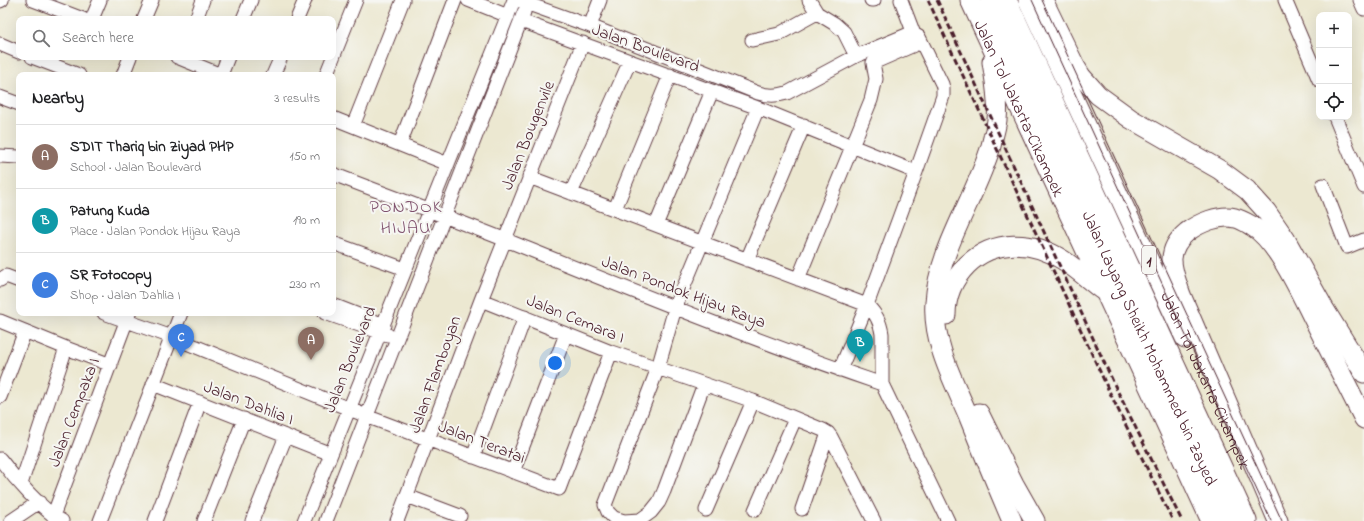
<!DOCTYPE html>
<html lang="en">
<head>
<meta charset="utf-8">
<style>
  :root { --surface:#fff; --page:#f6f6f6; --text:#202124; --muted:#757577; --line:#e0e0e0; --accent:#d93025 }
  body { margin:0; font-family:"Indie Flower",sans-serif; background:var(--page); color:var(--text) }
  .controls { position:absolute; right:12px; top:12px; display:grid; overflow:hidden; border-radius:8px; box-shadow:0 4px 16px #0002 }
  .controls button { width:36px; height:36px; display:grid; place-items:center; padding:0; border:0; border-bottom:1px solid var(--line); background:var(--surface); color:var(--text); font:20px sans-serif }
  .you { position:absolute; left:555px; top:363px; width:14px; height:14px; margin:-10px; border:3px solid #fff; border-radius:50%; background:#1a73e8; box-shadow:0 0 0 6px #1a73e833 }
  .badge { display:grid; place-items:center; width:26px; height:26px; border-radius:50%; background:var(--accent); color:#fff; font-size:13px; font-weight:700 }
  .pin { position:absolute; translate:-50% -33px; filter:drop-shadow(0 1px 2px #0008) }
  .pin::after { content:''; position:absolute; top:21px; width:14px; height:12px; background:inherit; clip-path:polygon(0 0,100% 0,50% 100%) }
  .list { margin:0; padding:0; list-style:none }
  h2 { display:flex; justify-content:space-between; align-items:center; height:52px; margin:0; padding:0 16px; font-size:17px }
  h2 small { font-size:13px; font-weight:400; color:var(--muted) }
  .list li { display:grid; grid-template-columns:26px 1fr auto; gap:12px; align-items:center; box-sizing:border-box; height:64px; padding:0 16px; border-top:1px solid var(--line) }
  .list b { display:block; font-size:15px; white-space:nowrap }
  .list p { margin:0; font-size:13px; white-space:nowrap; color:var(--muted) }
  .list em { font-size:13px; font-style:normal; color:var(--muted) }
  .icon { flex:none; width:22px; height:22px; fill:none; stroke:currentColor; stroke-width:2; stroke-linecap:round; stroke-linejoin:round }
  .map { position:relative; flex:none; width:1364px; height:521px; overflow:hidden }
  .search { position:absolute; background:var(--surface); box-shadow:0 4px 16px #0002; left:16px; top:16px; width:320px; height:44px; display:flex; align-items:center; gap:10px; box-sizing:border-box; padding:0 14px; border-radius:8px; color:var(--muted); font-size:15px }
  .panel { position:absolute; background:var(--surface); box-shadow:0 4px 16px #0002; left:16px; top:72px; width:320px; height:244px; border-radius:8px }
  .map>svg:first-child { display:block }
</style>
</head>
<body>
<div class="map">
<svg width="1364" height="521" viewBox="0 0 1364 521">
  <rect width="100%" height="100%" fill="#f6f6f2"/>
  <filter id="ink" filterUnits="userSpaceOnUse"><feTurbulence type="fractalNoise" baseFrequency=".025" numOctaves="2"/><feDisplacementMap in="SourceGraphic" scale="8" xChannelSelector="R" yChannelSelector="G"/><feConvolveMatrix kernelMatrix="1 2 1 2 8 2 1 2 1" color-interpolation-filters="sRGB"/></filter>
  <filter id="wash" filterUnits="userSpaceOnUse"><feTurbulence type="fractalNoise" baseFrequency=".012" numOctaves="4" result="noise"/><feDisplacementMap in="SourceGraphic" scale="16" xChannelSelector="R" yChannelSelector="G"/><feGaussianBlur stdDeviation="0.9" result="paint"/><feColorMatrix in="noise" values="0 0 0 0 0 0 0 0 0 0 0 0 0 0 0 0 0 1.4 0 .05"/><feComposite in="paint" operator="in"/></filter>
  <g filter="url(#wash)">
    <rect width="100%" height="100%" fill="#ece8d1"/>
  </g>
  <g filter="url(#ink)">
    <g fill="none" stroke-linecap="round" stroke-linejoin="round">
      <defs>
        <path id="minor" d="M 33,0 L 83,19
          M 468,0 L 508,16
          M 517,0 L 590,26 L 758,93 C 768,96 777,96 787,93 L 856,56 L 909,34 L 914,34 L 919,37 L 942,84 L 943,88 L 943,96 L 916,172
          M 809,0 L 817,13 L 835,24 L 844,32 L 856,56
          M 871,0 L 874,0
          M 901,0 L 914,34
          M 1285,0 L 1319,80
          M 1360,0 L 1364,9
          M 0,1 L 2,0
          M 92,19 L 100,0
          M 144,19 L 152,0
          M 196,19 L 203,0
          M 243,19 L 251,0
          M 297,19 L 305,0
          M 521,21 L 758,108 L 916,172 L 867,305 L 840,370
          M 590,26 L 600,0
          M 752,40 L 779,34 L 817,13
          M 0,44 L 19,52
          M 32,57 L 79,75
          M 177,57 L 221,75
          M 123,75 L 130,57
          M 221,75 L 228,57
          M 273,75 L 281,57
          M 326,75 L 356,0
          M 0,97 L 19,104
          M 1335,117 L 1364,187
          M 333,118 L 448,164
          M 353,126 L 403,0
          M 400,144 L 455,0
          M 0,156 L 19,157
          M 333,174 C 390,196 448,217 506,240 C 630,290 755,341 882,384 L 948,521
          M 529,177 L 867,305 C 876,314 880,321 882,334 L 882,384
          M 1323,185 L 1347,247 L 1364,240
          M 571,193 L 630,61
          M 615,209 L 670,75
          M 656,225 L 712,91
          M 333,243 L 405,269
          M 747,260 L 804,125
          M 798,279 L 871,100 L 876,79 L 873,63 L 921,42
          M 0,280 L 6,276 L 19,281
          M 481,300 L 611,352 L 753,401 L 823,430 L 828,433 L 831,437 L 874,521
          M 333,305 L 384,325
          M 104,313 L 172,337 L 374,419 L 559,489 L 611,352
          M 325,313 L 388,335
          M 0,321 L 66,348 L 111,365
          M 153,384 L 331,454
          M 704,384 L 664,491 L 659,502 L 651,512 L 640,520 L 624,521 L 614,518 L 608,512 L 605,505 L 658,368 L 675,308 L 758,108
          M 0,397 L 25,331
          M 473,457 L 525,317
          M 0,459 C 14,478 42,510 62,521
          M 513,472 L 566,334
          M 21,484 L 66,348
          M 407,496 L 460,516
          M 802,509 L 828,433
          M 706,510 L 753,401
          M 755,510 L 795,419
          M 53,516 L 129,314
          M 11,521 L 39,502
          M 100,521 L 181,313
          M 155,521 L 200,402
          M 204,521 L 244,419
          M 252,521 L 286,436
          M 304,521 L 514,0
          M 326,521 L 524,12
          M 397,521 L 481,300 L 583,43"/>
        <g id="highway">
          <path id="s1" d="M 970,0 L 1211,521"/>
          <path id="s2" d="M 990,0 L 1230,521"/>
          <path d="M 1007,0 L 1247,521"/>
          <path d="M 1028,0 L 1185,338"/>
          <path d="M 1043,0 L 1075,66 L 1081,76 L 1098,95 L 1131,119 L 1220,170 L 1247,190 L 1266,211 L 1286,240 L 1325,310 L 1364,373"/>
          <path d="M 992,62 C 995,81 999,101 997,120 C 996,128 993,137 991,146 C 976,197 938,250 935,302 C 932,341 953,380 968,415 C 982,450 997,486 1012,521"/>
          <path d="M 946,315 C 946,296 954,278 967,265 C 994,239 1032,240 1063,260 C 1077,269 1089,280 1102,290"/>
          <path d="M 979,413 L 1014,484 L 1035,521"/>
          <path d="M 1278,521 L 1181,295 C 1173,271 1163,252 1187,232 C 1199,223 1220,214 1235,218 C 1241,219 1247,223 1252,226 C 1278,241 1302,297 1316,324 C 1332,356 1348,387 1364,419"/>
        </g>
      </defs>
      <!-- minor casing -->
      <use href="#minor" stroke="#623d44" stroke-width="15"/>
      <!-- highway casing -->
      <use href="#highway" stroke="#623d44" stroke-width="21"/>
      <!-- minor -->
      <use href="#minor" stroke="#fff" stroke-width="13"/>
      <!-- highway -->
      <use href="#highway" stroke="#fff" stroke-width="19"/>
      <!-- tram -->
      <g stroke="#4a1f2b" stroke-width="1">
        <path id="s3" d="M 1032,0 L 1271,521"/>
        <path d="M 1042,0 L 1282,521"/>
      </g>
      <!-- rail -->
      <path stroke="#4a1f2b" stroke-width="3" stroke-dasharray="6 3" stroke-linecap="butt" d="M 928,0 L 1109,391 L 1173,521
        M 937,0 L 1116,388 L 1182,521"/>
    </g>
  </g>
  <g text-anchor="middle" stroke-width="4" stroke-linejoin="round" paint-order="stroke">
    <!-- shield labels -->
    <rect fill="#f6f6f2" stroke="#7e6067" stroke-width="1" x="1142" y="246" width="14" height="28" rx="3"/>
    <g font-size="16" font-weight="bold" fill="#4a1f2b">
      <text x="1149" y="266">1</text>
    </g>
    <!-- street labels -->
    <g font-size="17" fill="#4a1f2b" stroke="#f6f6f2">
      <text transform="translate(646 47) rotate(20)" y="6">Jalan Boulevard</text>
      <text dy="6" stroke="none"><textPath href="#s1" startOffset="119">Jalan Tol Jakarta–Cikampek</textPath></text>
      <text transform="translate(527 135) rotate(-68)" y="6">Jalan Bougenvile</text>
      <text transform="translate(684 291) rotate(21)" y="6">Jalan Pondok Hijau Raya</text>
      <text transform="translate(576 318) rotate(22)" y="6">Jalan Cemara I</text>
      <text dy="6" stroke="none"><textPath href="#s2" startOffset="383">Jalan Layang Sheikh Mohammed bin Zayed</textPath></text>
      <text transform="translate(349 359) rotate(-68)" y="6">Jalan Boulevard</text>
      <text transform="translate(434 374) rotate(-70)" y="6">Jalan Flamboyan</text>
      <text dy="6" stroke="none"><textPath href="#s3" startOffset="418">Jalan Tol Jakarta–Cikampek</textPath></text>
      <text transform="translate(249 402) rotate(21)" y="6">Jalan Dahlia I</text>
      <text transform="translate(73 412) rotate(-69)" y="6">Jalan Cempaka I</text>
      <text transform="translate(482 441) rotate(21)" y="6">Jalan Teratai</text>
    </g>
    <!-- neighbourhood labels -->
    <g font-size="18" letter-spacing="1" fill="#7f516d" stroke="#f6f6f2">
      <text x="406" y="212">PONDOK<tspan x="406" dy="21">HIJAU</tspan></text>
    </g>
  </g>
</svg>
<div class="controls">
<button>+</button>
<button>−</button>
<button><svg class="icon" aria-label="locate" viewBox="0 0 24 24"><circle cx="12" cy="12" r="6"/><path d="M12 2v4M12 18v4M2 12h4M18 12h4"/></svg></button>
</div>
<div class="you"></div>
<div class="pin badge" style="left:311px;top:360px;background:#8d6e63">A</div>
<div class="pin badge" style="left:860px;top:362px;background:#0f9aa8">B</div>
<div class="pin badge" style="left:181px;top:357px;background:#3f7fe0">C</div>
<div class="search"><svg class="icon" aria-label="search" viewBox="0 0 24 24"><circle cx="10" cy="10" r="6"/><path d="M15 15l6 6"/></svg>Search here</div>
<section class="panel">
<h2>Nearby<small>3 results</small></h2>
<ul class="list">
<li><span class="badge" style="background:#8d6e63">A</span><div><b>SDIT Thariq bin Ziyad PHP</b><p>School · Jalan Boulevard</p></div><em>150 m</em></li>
<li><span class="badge" style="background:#0f9aa8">B</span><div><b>Patung Kuda</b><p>Place · Jalan Pondok Hijau Raya</p></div><em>190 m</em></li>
<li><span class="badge" style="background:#3f7fe0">C</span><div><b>SR Fotocopy</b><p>Shop · Jalan Dahlia I</p></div><em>230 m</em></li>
</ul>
</section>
</div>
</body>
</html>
